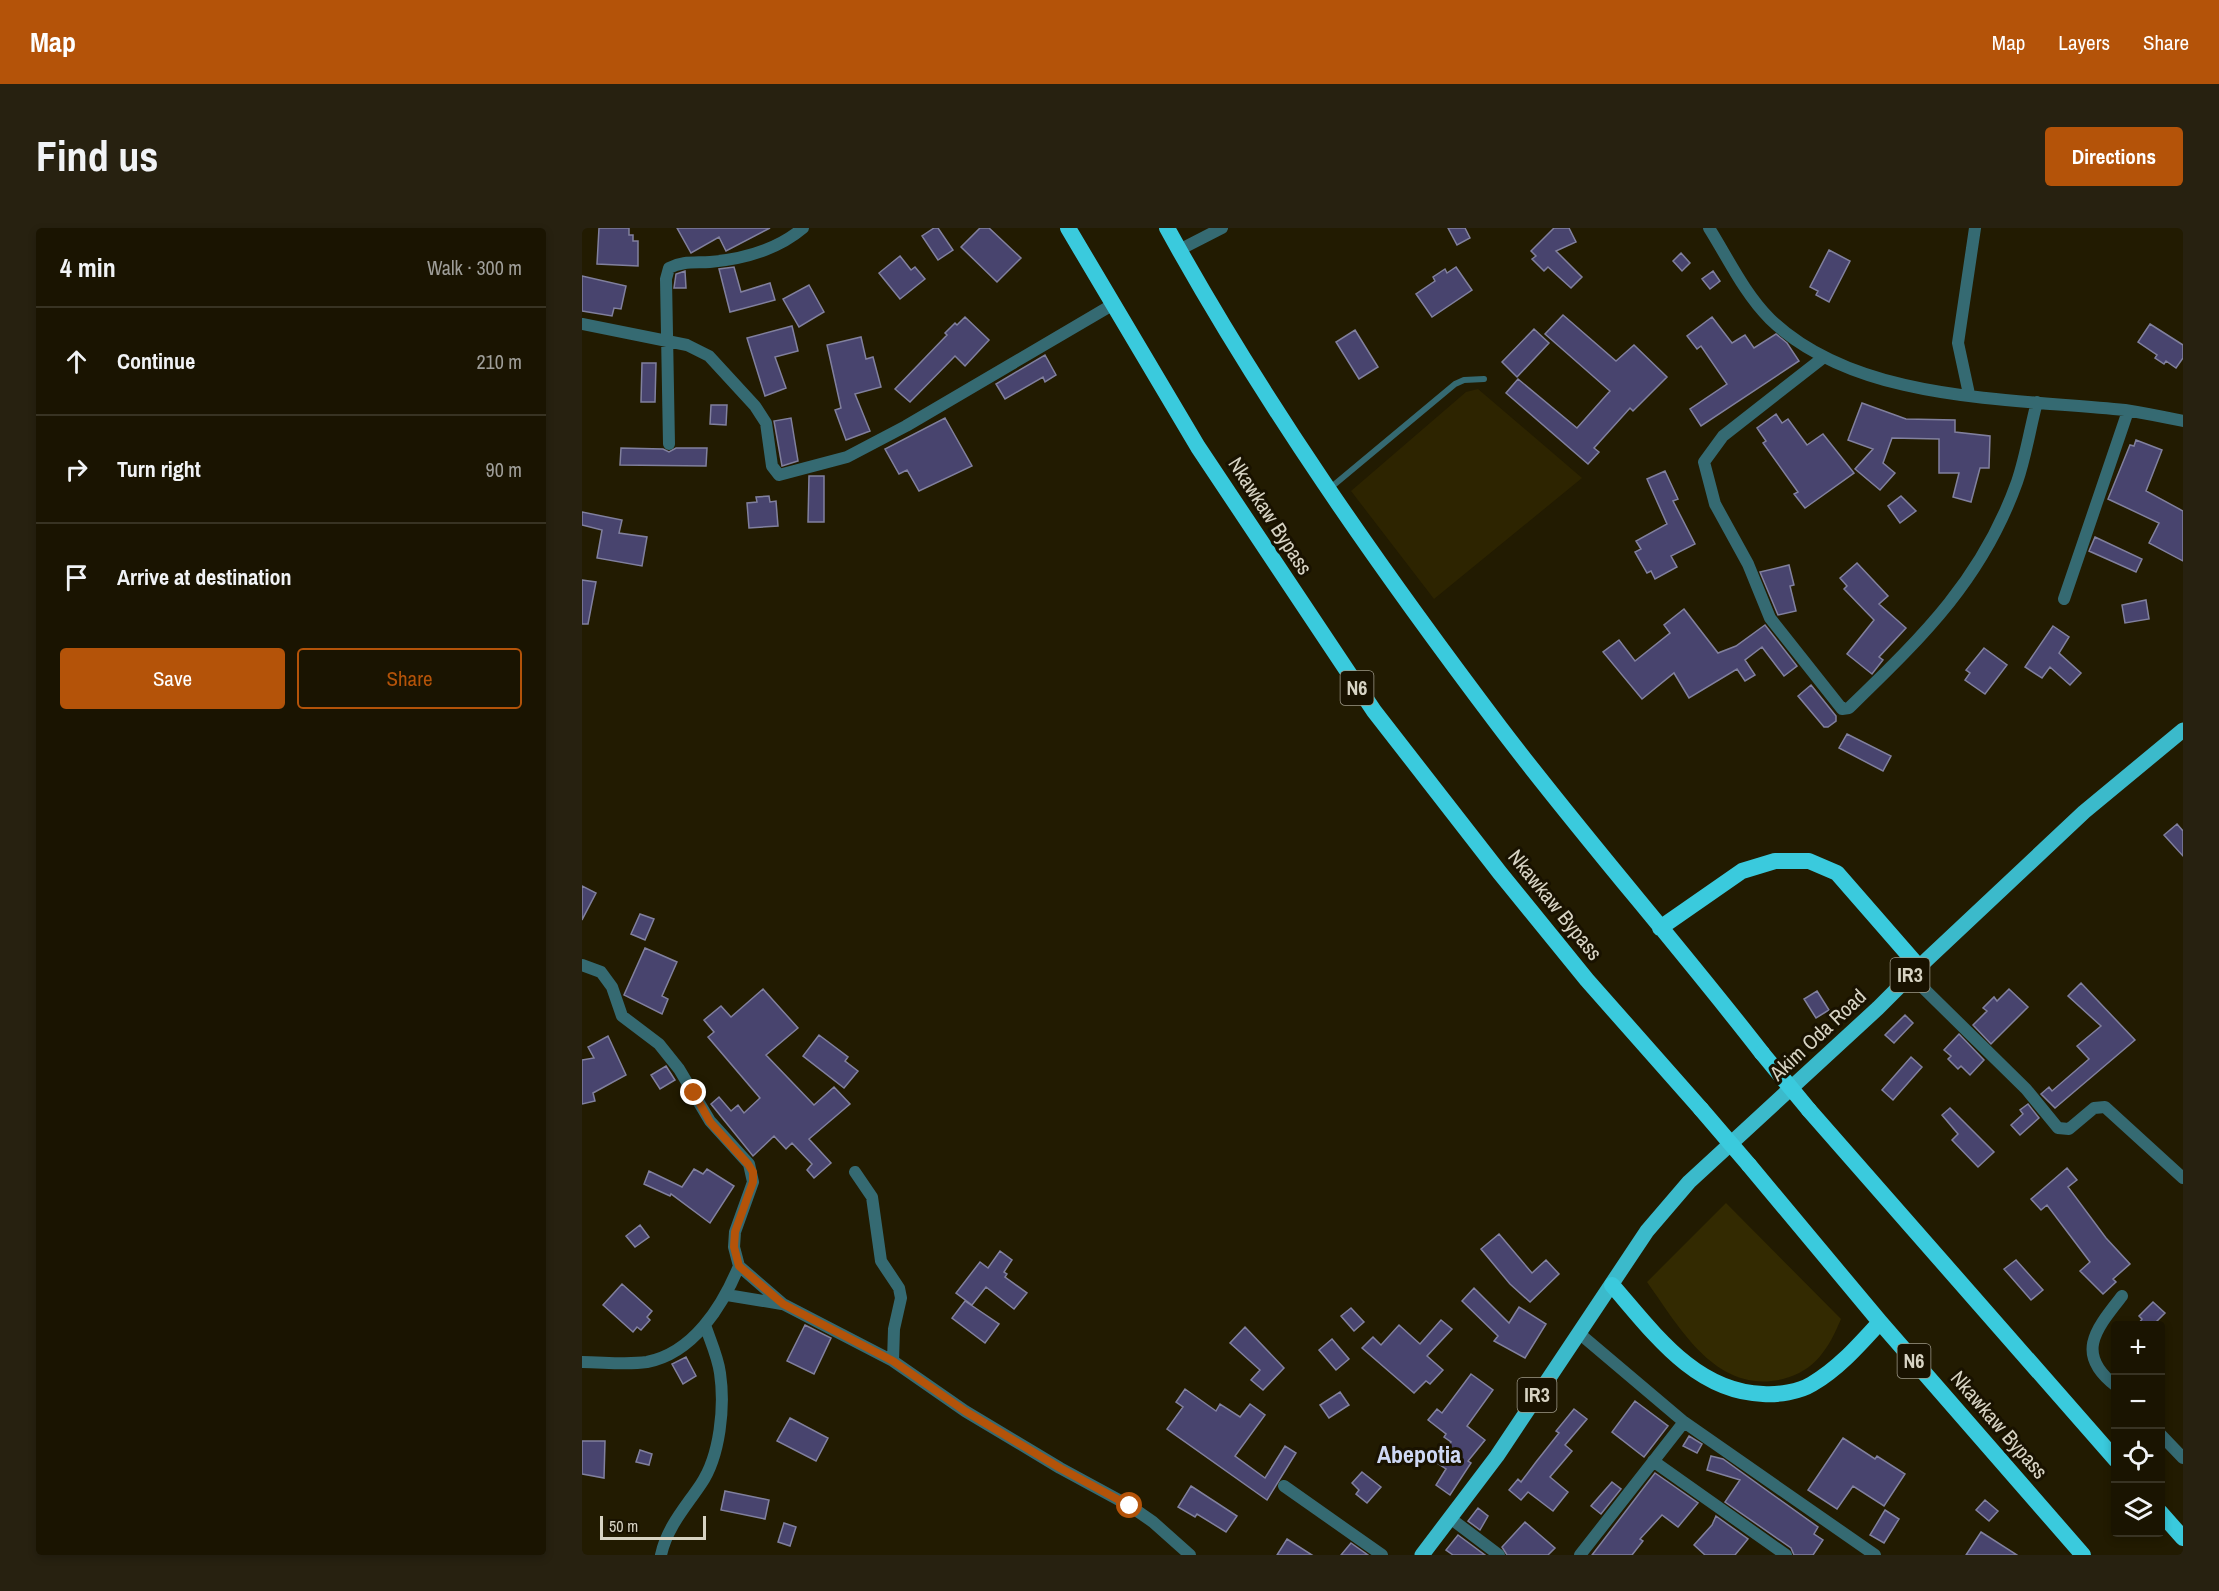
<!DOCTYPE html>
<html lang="en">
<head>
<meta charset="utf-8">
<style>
  :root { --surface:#1a1401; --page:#272110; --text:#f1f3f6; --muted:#9f9e99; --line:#383323; --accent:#b45309 }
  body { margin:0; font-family:"Archivo Narrow",sans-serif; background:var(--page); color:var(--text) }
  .controls { position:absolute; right:18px; bottom:18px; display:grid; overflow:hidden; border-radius:6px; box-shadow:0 3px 9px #0003 }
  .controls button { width:54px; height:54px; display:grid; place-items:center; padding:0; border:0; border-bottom:2px solid var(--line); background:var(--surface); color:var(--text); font:30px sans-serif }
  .scale { position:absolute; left:18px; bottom:15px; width:106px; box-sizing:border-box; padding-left:6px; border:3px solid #d7d3c3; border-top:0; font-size:16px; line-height:21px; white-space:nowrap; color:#d7d3c3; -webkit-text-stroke:4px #191200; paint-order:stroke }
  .stop { position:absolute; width:18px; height:18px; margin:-14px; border:4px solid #b45309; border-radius:50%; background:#fff }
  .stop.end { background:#b45309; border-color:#fff; box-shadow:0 2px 6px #0008 }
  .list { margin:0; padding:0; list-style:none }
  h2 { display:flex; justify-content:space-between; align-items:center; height:78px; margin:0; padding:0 24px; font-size:26px }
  h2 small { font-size:20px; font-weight:400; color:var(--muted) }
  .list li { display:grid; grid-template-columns:39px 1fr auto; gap:18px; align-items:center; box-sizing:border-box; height:108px; padding:0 24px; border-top:2px solid var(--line) }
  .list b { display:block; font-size:22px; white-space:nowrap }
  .list em { font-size:20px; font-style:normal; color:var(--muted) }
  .actions { display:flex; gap:12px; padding:18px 24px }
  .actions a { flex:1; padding:14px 0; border:2px solid var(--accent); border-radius:6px; text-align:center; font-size:21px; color:var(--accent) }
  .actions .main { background:var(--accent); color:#fff }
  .icon { flex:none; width:33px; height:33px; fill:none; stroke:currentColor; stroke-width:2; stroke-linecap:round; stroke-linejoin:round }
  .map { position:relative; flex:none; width:1601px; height:1327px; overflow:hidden; border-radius:6px }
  header { display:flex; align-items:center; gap:36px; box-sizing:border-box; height:84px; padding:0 30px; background:var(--accent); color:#fff }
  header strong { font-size:28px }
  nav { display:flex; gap:33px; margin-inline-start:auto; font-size:21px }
  .intro { display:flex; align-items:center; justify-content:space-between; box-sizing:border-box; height:144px; padding:0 36px }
  h1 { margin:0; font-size:42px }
  .button { padding:15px 27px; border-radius:6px; background:var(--accent); color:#fff; font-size:21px; font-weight:700 }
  main { display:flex; gap:36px; padding:0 36px }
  aside { flex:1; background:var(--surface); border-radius:6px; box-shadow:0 3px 9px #0003 }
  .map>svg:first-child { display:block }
</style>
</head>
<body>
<header>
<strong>Map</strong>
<nav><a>Map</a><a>Layers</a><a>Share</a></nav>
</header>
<div class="intro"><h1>Find us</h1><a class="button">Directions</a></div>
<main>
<aside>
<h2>4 min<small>Walk · 300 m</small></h2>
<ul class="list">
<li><svg class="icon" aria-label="ahead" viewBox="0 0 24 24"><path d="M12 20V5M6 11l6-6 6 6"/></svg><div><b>Continue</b></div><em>210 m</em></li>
<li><svg class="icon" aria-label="right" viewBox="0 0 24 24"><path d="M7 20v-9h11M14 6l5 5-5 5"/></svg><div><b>Turn right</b></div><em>90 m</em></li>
<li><svg class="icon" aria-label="arrive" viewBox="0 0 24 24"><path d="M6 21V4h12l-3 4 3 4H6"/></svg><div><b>Arrive at destination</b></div></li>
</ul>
<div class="actions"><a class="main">Save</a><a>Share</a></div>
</aside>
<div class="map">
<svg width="1601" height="1327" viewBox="0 0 1601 1327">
  <rect width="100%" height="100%" fill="#221b01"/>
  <!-- built -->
  <path fill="#2d2400" d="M 896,161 L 1000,250 L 852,371 L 769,263 L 884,164 Z"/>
  <!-- green -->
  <path fill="#332a01" d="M 1144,975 L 1259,1091 C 1247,1120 1233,1143 1201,1151 C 1134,1167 1098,1100 1065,1054 Z"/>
  <!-- building -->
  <path fill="#48446e" stroke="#81809e" stroke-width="1.5" d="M 17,0 L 47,0 L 47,7 L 51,7 L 51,13 L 56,13 L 56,38 L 15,36 Z
    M 95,0 L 188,0 L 144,23 L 137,9 L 109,25 Z
    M 352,0 L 356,0 L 371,22 L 356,32 L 340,8 Z
    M 398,0 L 407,0 L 439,30 L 415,54 L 379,19 Z
    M 866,0 L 883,0 L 888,10 L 875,17 Z
    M 972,0 L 987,0 L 994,14 L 974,23 L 1000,49 L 989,60 L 966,39 L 962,43 L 950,31 L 954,28 L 949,23 Z
    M 1247,22 L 1268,33 L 1247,74 L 1234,67 L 1236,63 L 1228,59 Z
    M 1099,25 L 1108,35 L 1100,43 L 1091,33 Z
    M 318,28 L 329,42 L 333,39 L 343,51 L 318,71 L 297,45 Z
    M 152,39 L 159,64 L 188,55 L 193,72 L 148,84 L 137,41 Z
    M 874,39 L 890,62 L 850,89 L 834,66 L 853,53 L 851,49 L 863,41 L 865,45 Z
    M 103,43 L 104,60 L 92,60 L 94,46 Z
    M 1131,43 L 1138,53 L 1128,61 L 1120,51 Z
    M 0,48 L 44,58 L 39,81 L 32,80 L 30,88 L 0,83 Z
    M 227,57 L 242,84 L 217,99 L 201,71 Z
    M 981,87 L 1034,133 L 1052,117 L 1085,149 L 1051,183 L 1048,180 L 1012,220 L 1017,224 L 1006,236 L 924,165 L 936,151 L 995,200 L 1028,163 L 963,106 Z
    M 383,89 L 407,112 L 383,138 L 373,128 L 328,174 L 313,161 L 365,107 L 363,105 L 373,95 L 375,97 Z
    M 1130,89 L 1150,115 L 1163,107 L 1172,120 L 1194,106 L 1205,115 L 1217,133 L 1119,198 L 1108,181 L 1145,156 L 1119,118 L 1115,121 L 1105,108 Z
    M 1568,96 L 1601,117 L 1601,130 L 1594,140 L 1584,133 L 1582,136 L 1573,130 L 1575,127 L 1556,114 Z
    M 210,98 L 216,123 L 193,129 L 204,160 L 183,168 L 165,110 Z
    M 952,101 L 967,115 L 935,149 L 920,134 Z
    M 773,102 L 796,139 L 777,151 L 754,114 Z
    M 279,109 L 284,131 L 291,129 L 299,159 L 273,166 L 288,203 L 264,212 L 253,182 L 259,180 L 245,117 Z
    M 463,127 L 474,147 L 463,154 L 461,149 L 423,171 L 414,156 Z
    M 60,135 L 74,135 L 73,174 L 59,174 Z
    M 1280,175 L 1324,191 L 1373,192 L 1373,204 L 1408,208 L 1407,240 L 1398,240 L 1389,274 L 1371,269 L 1377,245 L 1357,245 L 1357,211 L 1310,210 L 1301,235 L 1313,245 L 1298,262 L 1273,241 L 1291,221 L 1266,212 Z
    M 129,177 L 145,177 L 144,197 L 128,196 Z
    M 1194,186 L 1200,195 L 1206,191 L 1225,217 L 1241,206 L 1272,245 L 1223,280 L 1212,266 L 1216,264 L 1181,215 L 1184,213 L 1175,200 Z
    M 209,190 L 216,233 L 200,238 L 192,193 Z
    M 363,190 L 390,238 L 337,263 L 325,242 L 317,246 L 303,221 Z
    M 1554,212 L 1580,222 L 1564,263 L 1601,283 L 1601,333 L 1567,315 L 1577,295 L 1526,271 L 1548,217 L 1552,218 Z
    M 39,220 L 81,221 L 87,224 L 94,220 L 125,220 L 124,238 L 38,237 Z
    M 1083,243 L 1096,271 L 1091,273 L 1113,316 L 1089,328 L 1095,339 L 1073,351 L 1069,343 L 1065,345 L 1053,324 L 1059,321 L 1054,313 L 1085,296 L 1065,251 Z
    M 227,248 L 242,248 L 242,294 L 226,294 Z
    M 187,268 L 188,274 L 194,273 L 196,298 L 167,300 L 165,275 L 175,274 L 174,269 Z
    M 1319,268 L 1334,283 L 1318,295 L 1306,278 Z
    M 0,284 L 40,292 L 37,305 L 65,309 L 60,338 L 15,330 L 20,302 L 0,297 Z
    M 1513,309 L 1560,331 L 1554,344 L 1507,323 Z
    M 1275,335 L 1306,368 L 1297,376 L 1324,400 L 1297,429 L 1301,432 L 1290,446 L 1265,426 L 1292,392 L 1262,361 L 1265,358 L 1258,350 Z
    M 1207,337 L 1212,357 L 1208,358 L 1214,383 L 1196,387 L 1178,344 Z
    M 0,352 L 14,354 L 6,396 L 0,396 Z
    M 1564,372 L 1567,391 L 1543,395 L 1540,377 Z
    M 1102,381 L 1136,425 L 1154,418 L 1183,397 L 1215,438 L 1202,448 L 1180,419 L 1163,432 L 1173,447 L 1163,453 L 1155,441 L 1107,470 L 1092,445 L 1060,471 L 1021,424 L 1037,412 L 1053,433 L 1088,405 L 1082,397 Z
    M 1471,398 L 1487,409 L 1477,425 L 1499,445 L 1488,457 L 1468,439 L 1460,450 L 1443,439 Z
    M 1402,420 L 1425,437 L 1403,466 L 1383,452 L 1388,445 L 1384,442 Z
    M 1229,457 L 1254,488 L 1254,493 L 1246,499 L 1242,499 L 1216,468 Z
    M 1265,506 L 1309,528 L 1301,543 L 1257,520 Z
    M 1595,596 L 1601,603 L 1601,628 L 1582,607 Z
    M 0,658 L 14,665 L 0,692 Z
    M 58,686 L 72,691 L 63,712 L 49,706 Z
    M 63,720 L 95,734 L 80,768 L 86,771 L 80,786 L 42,767 Z
    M 1499,755 L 1553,812 L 1473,880 L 1459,866 L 1467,859 L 1470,863 L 1507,831 L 1495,818 L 1519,798 L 1486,768 Z
    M 181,761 L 216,800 L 184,827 L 232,877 L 252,859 L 268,876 L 227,911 L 249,935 L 232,950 L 225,942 L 230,936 L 210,915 L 204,921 L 192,908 L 171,928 L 129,876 L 137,869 L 149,883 L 156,877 L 162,885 L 178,870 L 126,809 L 132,804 L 122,792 L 139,778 L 149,789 Z
    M 1427,761 L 1446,779 L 1409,816 L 1391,797 L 1405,783 L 1401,780 L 1412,769 L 1415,773 Z
    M 1235,763 L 1247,782 L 1234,790 L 1222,771 Z
    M 1323,787 L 1331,795 L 1312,815 L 1303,807 Z
    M 1377,806 L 1402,832 L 1388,847 L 1379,838 L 1376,841 L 1366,831 L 1369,828 L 1362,822 Z
    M 237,807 L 266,829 L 263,833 L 276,843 L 262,860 L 221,828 Z
    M 26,808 L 44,847 L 11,865 L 13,873 L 0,876 L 0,832 L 12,830 L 6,819 Z
    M 1329,829 L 1340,839 L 1311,872 L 1300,862 Z
    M 84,838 L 93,852 L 78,861 L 69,847 Z
    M 1446,876 L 1457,890 L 1438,907 L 1429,897 L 1441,886 L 1438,882 Z
    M 1368,880 L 1412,924 L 1396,939 L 1370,912 L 1376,906 L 1360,887 Z
    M 1485,940 L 1495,952 L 1486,959 L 1524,1010 L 1548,1036 L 1531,1051 L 1534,1054 L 1521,1066 L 1498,1043 L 1508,1034 L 1465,977 L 1459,982 L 1449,971 Z
    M 112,941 L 121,946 L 125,941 L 152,958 L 128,995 L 89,966 L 88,968 L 62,956 L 67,943 L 100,959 Z
    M 58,997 L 67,1009 L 53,1019 L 44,1008 Z
    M 917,1006 L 950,1045 L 964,1032 L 977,1046 L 948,1074 L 928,1056 L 899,1021 Z
    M 418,1023 L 430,1032 L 422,1044 L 425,1046 L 423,1049 L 445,1065 L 432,1081 L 404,1059 L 390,1077 L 374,1065 L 398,1034 L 406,1040 Z
    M 1434,1032 L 1461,1062 L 1449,1072 L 1422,1041 Z
    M 40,1056 L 70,1083 L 65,1089 L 68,1092 L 59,1102 L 55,1099 L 51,1104 L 21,1077 Z
    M 892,1060 L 927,1095 L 937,1079 L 964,1096 L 943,1130 L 912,1113 L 916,1108 L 880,1073 Z
    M 383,1073 L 417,1096 L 403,1115 L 370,1090 Z
    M 1571,1074 L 1583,1085 L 1570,1098 L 1555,1098 L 1560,1091 L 1557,1088 Z
    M 769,1080 L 782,1094 L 772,1103 L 759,1088 Z
    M 859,1092 L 870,1101 L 845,1128 L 861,1142 L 848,1156 L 844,1153 L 832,1165 L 780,1120 L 791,1109 L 799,1117 L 817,1097 L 838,1116 Z
    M 223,1097 L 249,1110 L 232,1146 L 205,1133 Z
    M 663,1099 L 702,1140 L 681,1162 L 669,1152 L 678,1142 L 648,1115 Z
    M 750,1111 L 767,1131 L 754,1142 L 737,1122 Z
    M 104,1129 L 114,1148 L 101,1156 L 90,1136 Z
    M 889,1146 L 911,1162 L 885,1198 L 903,1212 L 886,1233 L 889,1235 L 868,1267 L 854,1257 L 864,1241 L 855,1235 L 869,1214 L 862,1209 L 864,1206 L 846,1192 L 855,1181 L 860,1185 Z
    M 603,1161 L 634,1183 L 638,1176 L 658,1189 L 668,1176 L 683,1187 L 653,1228 L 683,1250 L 703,1218 L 714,1225 L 685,1272 L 585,1201 L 601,1179 L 594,1174 Z
    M 758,1164 L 767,1177 L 747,1190 L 738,1177 Z
    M 1053,1173 L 1086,1198 L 1062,1229 L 1030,1204 Z
    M 992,1181 L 1005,1191 L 983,1217 L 990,1223 L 968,1249 L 986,1264 L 971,1283 L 946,1264 L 939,1272 L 927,1262 L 936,1251 L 939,1254 L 954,1234 L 977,1205 L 974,1203 Z
    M 208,1190 L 246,1210 L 234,1233 L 195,1213 Z
    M 1107,1208 L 1120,1216 L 1115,1225 L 1101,1218 Z
    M 1261,1210 L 1293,1231 L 1295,1228 L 1323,1246 L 1302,1278 L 1271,1258 L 1255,1281 L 1226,1262 Z
    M 0,1213 L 23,1213 L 22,1250 L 0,1246 Z
    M 58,1222 L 70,1226 L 67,1237 L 54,1234 Z
    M 1129,1228 L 1141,1231 L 1236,1299 L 1232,1306 L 1241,1312 L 1231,1327 L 1212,1327 L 1209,1320 L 1143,1274 L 1158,1252 L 1125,1242 Z
    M 780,1244 L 799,1259 L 785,1275 L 774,1266 L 777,1262 L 770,1255 Z
    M 1073,1245 L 1116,1275 L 1096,1299 L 1080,1287 L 1058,1311 L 1061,1313 L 1050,1327 L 1010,1327 Z
    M 1030,1254 L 1039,1261 L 1019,1286 L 1009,1278 Z
    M 609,1258 L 655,1288 L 644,1304 L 615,1286 L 613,1289 L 596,1279 Z
    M 143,1263 L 187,1272 L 183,1291 L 139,1282 Z
    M 1403,1272 L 1416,1283 L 1407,1293 L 1394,1282 Z
    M 896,1280 L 906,1288 L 898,1302 L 886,1293 Z
    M 1303,1282 L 1317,1291 L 1302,1315 L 1288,1307 Z
    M 1134,1288 L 1166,1311 L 1153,1327 L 1123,1327 L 1112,1317 L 1130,1297 Z
    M 943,1294 L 973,1320 L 966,1327 L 925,1327 L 920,1319 Z
    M 202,1295 L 214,1299 L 208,1318 L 196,1314 Z
    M 1399,1304 L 1435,1327 L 1384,1327 Z
    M 876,1307 L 903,1327 L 871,1327 L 864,1322 Z
    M 705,1311 L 730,1327 L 695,1327 Z
    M 769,1315 L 786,1327 L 759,1327 Z"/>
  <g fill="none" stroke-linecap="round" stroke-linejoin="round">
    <!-- service -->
    <path stroke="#356a72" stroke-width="6" d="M 747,261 L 873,156 L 882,152 L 902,151"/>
    <!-- minor -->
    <path stroke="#356a72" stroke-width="12" d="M 1127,0 C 1146,30 1162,65 1188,91 C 1275,175 1429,170 1543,182 C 1562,185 1582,189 1601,193
      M 597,22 L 640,0
      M 0,96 L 105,117 L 127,128 L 173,178 L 184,195 L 190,238 L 197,247 L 265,229 L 324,198 L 530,77
      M 1242,129 L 1141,208 L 1122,234 L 1133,276 L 1166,336 L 1188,390 L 1260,481 L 1267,480 C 1340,409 1400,352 1435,254 C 1444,228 1448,200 1455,174
      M 1387,166 L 1376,115 L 1393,0
      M 87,216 L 84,51 L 87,40 C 100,33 113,35 128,34 C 162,31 195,22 221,0
      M 1482,371 L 1546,183
      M 0,737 L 19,744 L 30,759 L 40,788 L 77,816 L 97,841 L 128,893 L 167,936 L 171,954 L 153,1004 L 152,1019 L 157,1038 L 201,1076 L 311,1133 L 383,1183 L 478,1240 L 548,1278 L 571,1294 L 608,1327
      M 1328,747 L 1444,861 L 1476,900 L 1487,901 L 1512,880 L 1523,879 L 1601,950
      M 273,944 L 290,969 L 299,1033 L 317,1060 L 319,1070 L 312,1101 L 311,1133
      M 145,1067 L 200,1076
      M 998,1106 L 1102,1194 L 1293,1327
      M 0,1134 C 21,1134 44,1137 65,1134 C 111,1125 140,1079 157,1038
      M 1534,1158 C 1492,1126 1514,1101 1540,1068
      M 1578,1206 L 1601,1230
      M 1071,1233 L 1204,1327
      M 702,1258 L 800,1327
      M 868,1290 L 917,1327
      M 79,1327 C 85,1299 103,1280 119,1256 C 138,1228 143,1179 138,1145 C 136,1129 128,1112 123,1097
      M 998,1327 L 1102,1194"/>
    <!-- primary -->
    <path stroke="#3bbacb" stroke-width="15" d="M 840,1327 L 915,1228 L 1065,1003 L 1107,954 L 1296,780 L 1337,739 L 1502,584 L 1601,502"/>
    <!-- trunk -->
    <path stroke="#3acadd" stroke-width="16" d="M 486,0 L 616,219 L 792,483 L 918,645 L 1005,752 L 1119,881
      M 585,0 C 681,174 797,339 917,498 C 1001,609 1094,714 1180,825
      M 1078,700 L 1160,643 L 1193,633 L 1227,633 L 1255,645 L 1337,739
      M 1227,882 L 1534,1232
      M 1167,937 L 1298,1094 L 1501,1327
      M 1030,1057 C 1071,1104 1113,1164 1181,1166 C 1196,1167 1217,1164 1230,1156 C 1257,1140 1277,1117 1298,1094
      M 1578,1284 L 1601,1310"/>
    <!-- trunk-bridge -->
    <path stroke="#3acadd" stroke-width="16" d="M 1180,825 L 1227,882
      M 1119,881 L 1167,937"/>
  </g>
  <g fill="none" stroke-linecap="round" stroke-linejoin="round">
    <!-- route -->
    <path stroke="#b45309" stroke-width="8" d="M 112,865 L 128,894 L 166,936 L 171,944 L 171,954 L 153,1004 L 152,1019 L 157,1038 L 201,1076 L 311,1133 L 383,1183 L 478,1240 L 548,1278"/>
  </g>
  <g text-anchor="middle" stroke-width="6" stroke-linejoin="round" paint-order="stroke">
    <!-- shield labels -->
    <g fill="#191200" stroke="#9e9988" stroke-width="1.5">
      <rect x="758.5" y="443" width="33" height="34" rx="4.5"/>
      <rect x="1308.5" y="730" width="39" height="34" rx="4.5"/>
      <rect x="1315.5" y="1116" width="33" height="34" rx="4.5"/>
      <rect x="935.5" y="1150" width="39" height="34" rx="4.5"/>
    </g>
    <g font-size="20" font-weight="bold" fill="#d7d3c3">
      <text x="775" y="467">N6</text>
      <text x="1328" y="754">IR3</text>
      <text x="1332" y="1140">N6</text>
      <text x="955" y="1174">IR3</text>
    </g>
    <!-- street labels -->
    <g font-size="21" fill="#d7d3c3" stroke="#191200">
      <text transform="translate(688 288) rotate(57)" y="7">Nkawkaw Bypass</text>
      <text transform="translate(973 677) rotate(51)" y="7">Nkawkaw Bypass</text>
      <text transform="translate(1236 807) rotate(-43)" y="7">Akim Oda Road</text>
      <text transform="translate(1417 1197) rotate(49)" y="7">Nkawkaw Bypass</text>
    </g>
    <!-- quarter labels -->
    <g font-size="24" font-weight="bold" fill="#cfd9f5" stroke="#191200">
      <text x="837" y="1235">Abepotia</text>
    </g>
  </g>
</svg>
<div class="controls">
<button>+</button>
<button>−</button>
<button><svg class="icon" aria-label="locate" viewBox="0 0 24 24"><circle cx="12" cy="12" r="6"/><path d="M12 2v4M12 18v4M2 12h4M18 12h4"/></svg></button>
<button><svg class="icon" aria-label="layers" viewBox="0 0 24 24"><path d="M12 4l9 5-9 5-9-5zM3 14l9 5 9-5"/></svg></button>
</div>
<div class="scale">50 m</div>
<div class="stop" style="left:548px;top:1278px"></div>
<div class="stop end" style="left:112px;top:865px"></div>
</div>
</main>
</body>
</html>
